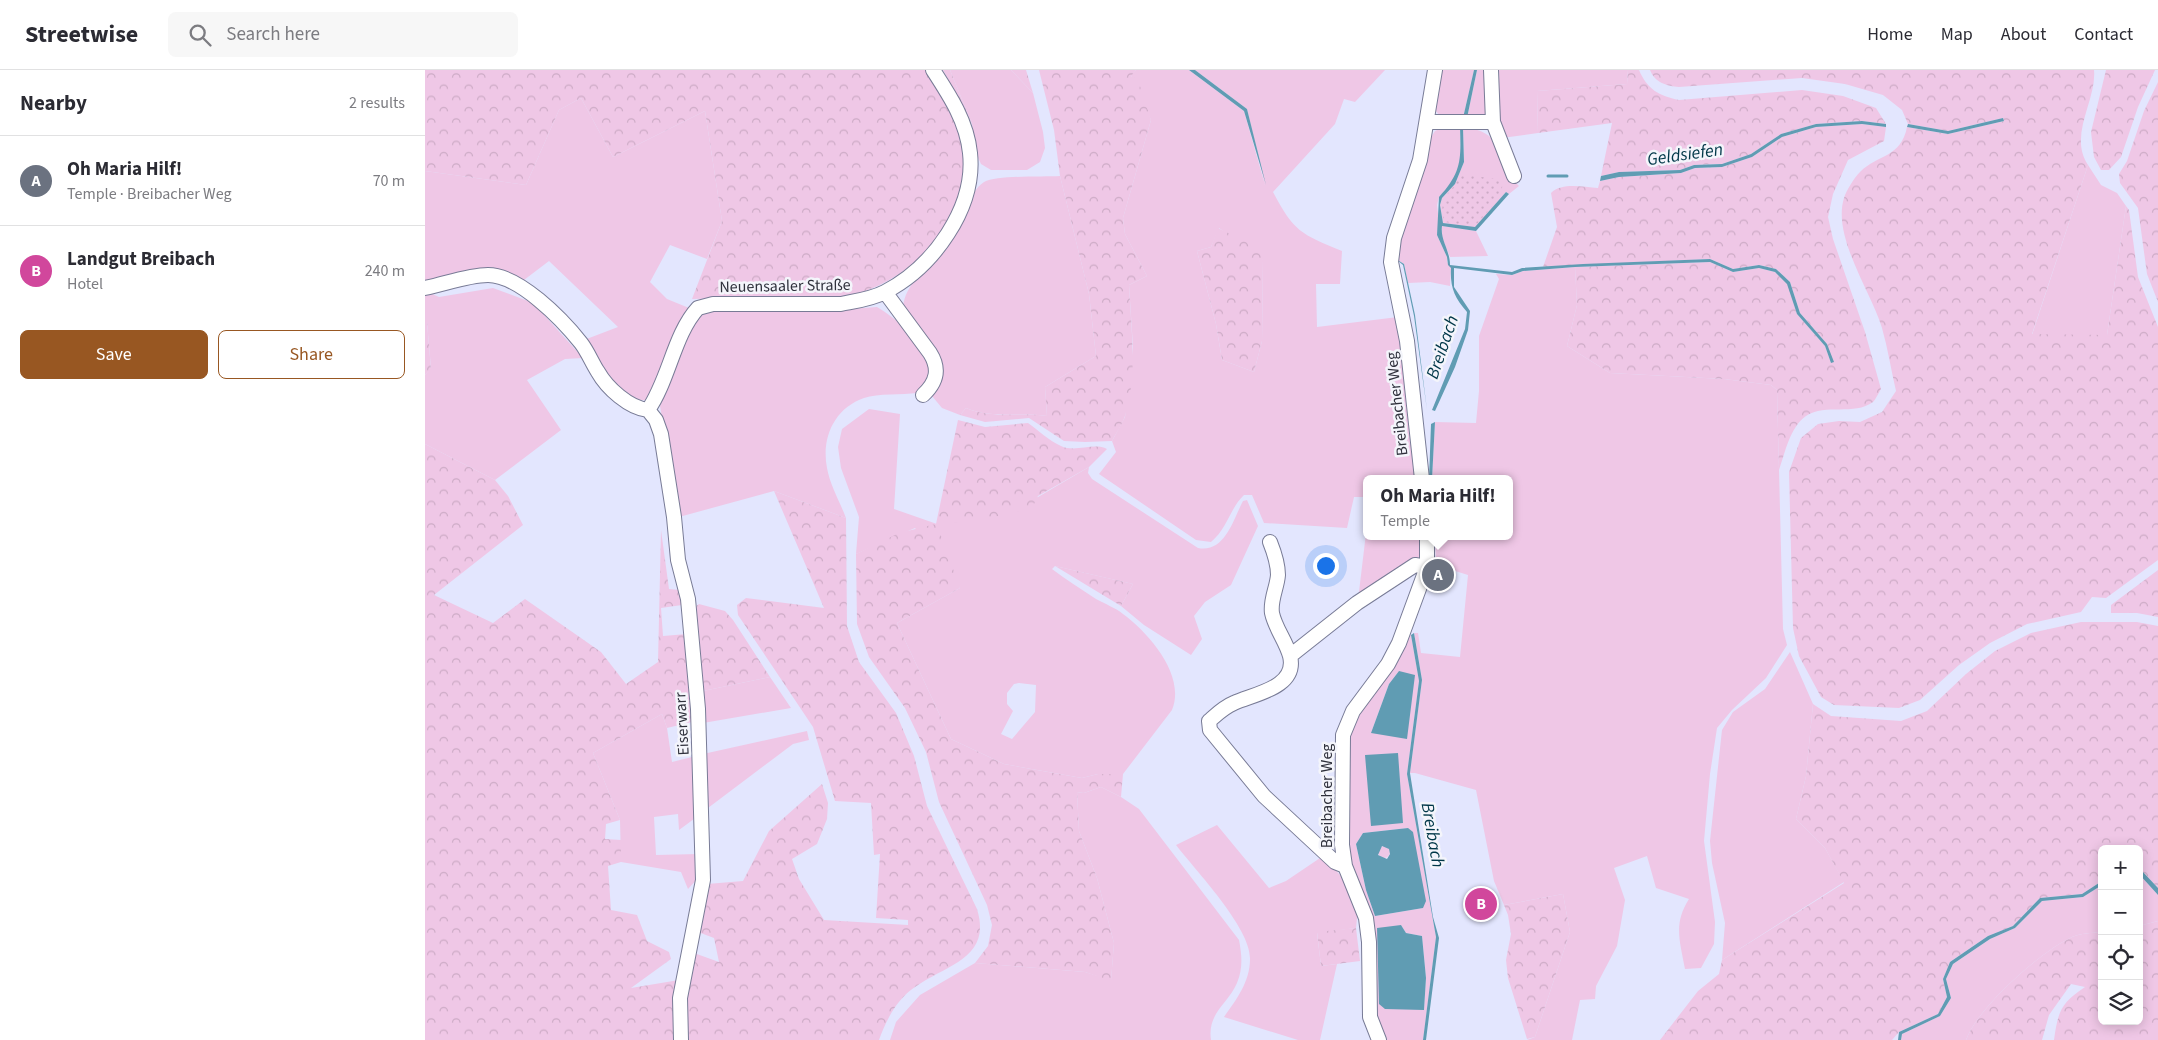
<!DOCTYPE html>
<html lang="en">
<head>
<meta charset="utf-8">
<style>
  :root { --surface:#fff; --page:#f7f7f7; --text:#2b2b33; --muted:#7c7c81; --line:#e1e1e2; --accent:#985722 }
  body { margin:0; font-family:"Source Sans 3",sans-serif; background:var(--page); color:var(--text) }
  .controls { position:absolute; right:15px; bottom:15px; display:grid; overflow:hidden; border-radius:8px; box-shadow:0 2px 12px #0003 }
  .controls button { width:45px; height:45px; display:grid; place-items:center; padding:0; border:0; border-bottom:1px solid var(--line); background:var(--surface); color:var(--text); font:25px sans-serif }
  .you { position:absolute; left:900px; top:495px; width:18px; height:18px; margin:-12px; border:4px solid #fff; border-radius:50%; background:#1a73e8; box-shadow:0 0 0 8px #1a73e833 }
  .badge { display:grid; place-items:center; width:32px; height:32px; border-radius:50%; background:var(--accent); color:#fff; font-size:16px; font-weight:700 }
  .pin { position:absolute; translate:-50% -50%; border:2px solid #fff; box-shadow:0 1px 5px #0006 }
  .popup { position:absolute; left:938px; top:405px; width:150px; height:65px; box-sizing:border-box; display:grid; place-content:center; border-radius:8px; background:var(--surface); filter:drop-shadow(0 1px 4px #0005); font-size:16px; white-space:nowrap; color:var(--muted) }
  .popup b { font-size:19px; color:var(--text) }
  .popup::after { content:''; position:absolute; left:50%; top:100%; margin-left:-10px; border:10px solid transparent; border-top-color:var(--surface) }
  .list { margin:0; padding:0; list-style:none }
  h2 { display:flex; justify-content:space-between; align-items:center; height:65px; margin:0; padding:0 20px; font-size:21px }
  h2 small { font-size:16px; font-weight:400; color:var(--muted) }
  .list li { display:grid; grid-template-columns:32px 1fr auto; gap:15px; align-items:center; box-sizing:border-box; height:90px; padding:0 20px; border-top:1px solid var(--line) }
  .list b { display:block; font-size:19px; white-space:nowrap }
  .list p { margin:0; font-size:16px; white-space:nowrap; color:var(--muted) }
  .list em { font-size:16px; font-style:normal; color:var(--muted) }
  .actions { display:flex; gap:10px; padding:15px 20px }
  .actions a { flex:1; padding:11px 0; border:1px solid var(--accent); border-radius:8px; text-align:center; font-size:18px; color:var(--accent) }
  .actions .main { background:var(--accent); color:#fff }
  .icon { flex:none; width:28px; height:28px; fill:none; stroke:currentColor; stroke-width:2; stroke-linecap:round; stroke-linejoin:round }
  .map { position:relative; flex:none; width:1733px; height:970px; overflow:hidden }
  header { display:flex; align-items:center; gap:30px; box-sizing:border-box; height:70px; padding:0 25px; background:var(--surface); border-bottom:1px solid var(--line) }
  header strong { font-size:24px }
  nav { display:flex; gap:28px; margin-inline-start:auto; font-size:18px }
  .search { width:350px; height:45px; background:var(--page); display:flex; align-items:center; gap:12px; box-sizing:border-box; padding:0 18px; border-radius:8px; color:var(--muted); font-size:19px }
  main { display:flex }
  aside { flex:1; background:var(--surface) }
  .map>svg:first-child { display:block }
</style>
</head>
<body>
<header>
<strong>Streetwise</strong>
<div class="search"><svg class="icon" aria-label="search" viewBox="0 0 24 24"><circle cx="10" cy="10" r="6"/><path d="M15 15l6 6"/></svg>Search here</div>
<nav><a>Home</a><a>Map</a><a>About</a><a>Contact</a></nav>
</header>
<main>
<aside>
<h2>Nearby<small>2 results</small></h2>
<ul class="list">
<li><span class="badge" style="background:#6b7280">A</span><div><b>Oh Maria Hilf!</b><p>Temple · Breibacher Weg</p></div><em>70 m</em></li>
<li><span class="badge" style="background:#d1479c">B</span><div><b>Landgut Breibach</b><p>Hotel</p></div><em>240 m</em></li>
</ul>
<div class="actions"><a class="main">Save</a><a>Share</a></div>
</aside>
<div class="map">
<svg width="1733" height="970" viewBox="0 0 1733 970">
  <defs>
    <pattern id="forest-crowns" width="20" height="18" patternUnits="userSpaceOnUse" patternTransform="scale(1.25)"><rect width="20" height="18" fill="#efc7e6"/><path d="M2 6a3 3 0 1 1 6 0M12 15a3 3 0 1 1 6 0" fill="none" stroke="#cdabc6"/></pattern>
    <pattern id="park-dots" width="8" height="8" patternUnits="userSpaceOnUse" patternTransform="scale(1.25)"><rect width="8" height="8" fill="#efc7e6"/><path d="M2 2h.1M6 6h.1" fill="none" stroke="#cdabc6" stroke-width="1.8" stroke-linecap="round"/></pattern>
  </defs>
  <rect width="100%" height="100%" fill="#e3e6fe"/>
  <!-- green -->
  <path fill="#efc7e6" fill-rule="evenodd" d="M 525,0 L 586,0 L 608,23 L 618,62 L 620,78 L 615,92 L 602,100 L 566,100 L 556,94 L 551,83 L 547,54 Z
    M 711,0 L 764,0 L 819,41 L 840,115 L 822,39 L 770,0 L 960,0 L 930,32 L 919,29 L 910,54 L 848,122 C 869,162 876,164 917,181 L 915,214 L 891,214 L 892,257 L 973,247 L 993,409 L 942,409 L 942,427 L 929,427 L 922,458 L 839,453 L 827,425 L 819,425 C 805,438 802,459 786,472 L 771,470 L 674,404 L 691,382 L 687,371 L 700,347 L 708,277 L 704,215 L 722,206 L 700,164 L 698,148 L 726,50 L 706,5 ZM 794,158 L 838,190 L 837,271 L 829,302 L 797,290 L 791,254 L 772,181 L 786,177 Z
    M 1015,0 L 1049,0 L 1038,48 L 1016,47 L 1009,39 Z
    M 1052,0 L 1063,0 L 1063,44 L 1059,47 L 1042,48 Z
    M 1068,0 L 1203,0 L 1202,14 L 1112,21 L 1113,63 L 1077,68 Z
    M 156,28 L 188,87 L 280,41 L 297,151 L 282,189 L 245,175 L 225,212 L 242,229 L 264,238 L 232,315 L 221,330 C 199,333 170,286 159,270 L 193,257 L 124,191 L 99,210 L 66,197 L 0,211 L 0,101 L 101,115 L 134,40 Z
    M 1019,57 L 1035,57 L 1036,92 L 1027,113 L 1014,127 L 1012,135 L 1014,152 L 1012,165 L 1022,187 L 1022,192 L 1026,198 L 1025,216 L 1005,212 L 983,213 L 979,194 L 971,189 L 974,168 L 1005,69 L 1010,61 Z
    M 1038,58 C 1079,59 1073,91 1094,116 L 1084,124 L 1081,122 L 1050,158 L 1018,153 L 1015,135 L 1017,128 L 1030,114 L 1039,92 Z
    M 1663,95 L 1676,115 L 1692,123 L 1701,136 L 1682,265 L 1607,265 Z
    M 635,106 L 664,224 L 671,286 L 620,317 L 622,346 C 595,342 566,349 541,338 L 535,345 L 517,338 L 507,326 L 515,307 L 478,237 C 481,209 508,196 524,174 C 536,157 543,122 559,112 C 572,105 619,107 635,106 Z
    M 1017,156 L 1051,161 L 1063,186 L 1025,187 L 1016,165 Z
    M 1150,197 L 1152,235 L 1142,276 L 1185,303 L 1299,309 L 1346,315 L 1352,320 L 1358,559 L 1362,575 L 1341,608 L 1307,640 L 1292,658 L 1285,704 L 1279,771 L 1290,852 L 1289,874 L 1276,898 L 1260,899 C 1255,871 1248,854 1264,829 L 1231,818 L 1222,786 L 1189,798 L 1200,830 L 1192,876 L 1171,916 L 1170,929 L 1155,930 L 1147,970 L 1102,970 L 1110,967 L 1145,862 L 1138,824 L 1079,835 L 1069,811 L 1051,720 L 990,703 L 985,703 L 997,610 L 989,563 L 993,563 L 996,583 L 1035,587 L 1043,505 L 1011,495 L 1010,466 L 1084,466 L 1084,409 L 1007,409 L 1010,352 L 1051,353 L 1054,321 L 1054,266 L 1074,209 L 1071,204 L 1087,205 L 1098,201 Z
    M 68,218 L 103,231 L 111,236 L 158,288 L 140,289 L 102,310 L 136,360 L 70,410 L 0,374 L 0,305 L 6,298 L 2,252 L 0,252 L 0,224 L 5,223 L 14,227 Z
    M 452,237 C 476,251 500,275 508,302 L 492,323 C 477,325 453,323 439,328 C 410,338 396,367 402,398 C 405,415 415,432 421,448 L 349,421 L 254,447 L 235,336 L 266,257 L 276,245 L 291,241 L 385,242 Z
    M 444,339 L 475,344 L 469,439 L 512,454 L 613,427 L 664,397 L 663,403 L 667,409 L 773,478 C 800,483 808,450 818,431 L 822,430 L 833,456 L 806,515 L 780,532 L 769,546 L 777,569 L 766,585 L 719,555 L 696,536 L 708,514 L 630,496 L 627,499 C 640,509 656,519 671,529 C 680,534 691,538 698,544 C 725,564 761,606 747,640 L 698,704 L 673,704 L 657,708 L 579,694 L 526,669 L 472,553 L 535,518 L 490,458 L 431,484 L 434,447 L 416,398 L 413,377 L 417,359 ZM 594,613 L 611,615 L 610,642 L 587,669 L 576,664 L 588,641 L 582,634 L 582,623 L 589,614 Z
    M 942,455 L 942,466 L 999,466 L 997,485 L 994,489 L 933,530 Z
    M 986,565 L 994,611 L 982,704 L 1011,867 L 998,970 L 960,970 L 949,944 L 949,876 L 924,798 L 921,703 L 926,655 L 981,567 ZM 974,601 L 946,663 L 964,614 ZM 983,758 L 998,838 L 950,846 L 941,820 L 931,774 L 938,763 ZM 976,855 L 981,863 L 997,866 L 1001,908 L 999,940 Z
    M 1365,582 L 1388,634 L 1381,706 L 1371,749 L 1400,778 L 1419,812 L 1297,890 L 1300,853 L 1287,793 L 1285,771 L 1297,660 L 1308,642 L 1340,619 Z
    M 345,607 L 366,638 L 278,653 L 278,621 Z
    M 237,644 L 242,658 L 247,692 L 271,686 L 273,746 L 254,760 L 253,744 L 229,747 L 231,785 L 274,784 L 275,806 L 263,819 L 256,802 L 196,792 L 195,750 L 168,683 Z
    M 382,661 L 384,670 L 368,674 L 279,741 L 278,684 Z
    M 676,717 L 696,727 L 714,739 L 814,870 C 817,886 818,898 812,913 C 803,934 782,943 786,970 L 465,970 L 471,952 L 495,925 L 550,893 L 660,902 L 686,910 L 689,873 L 672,808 L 654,761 L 652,722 L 659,723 Z
    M 792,755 L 844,818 L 861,811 L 898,786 L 923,814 L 933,839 L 931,858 L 892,863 L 896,896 L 912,894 L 895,970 L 873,970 L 799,947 C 811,930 825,912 825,889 C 826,858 771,801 751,775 Z
    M953 782a6 6 0 1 1 12 0a6 6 0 1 1-12 0Z
    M 1714,804 L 1733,825 L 1733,851 L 1714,856 Z
    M 1677,815 L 1677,862 C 1666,863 1656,863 1647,867 C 1615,882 1553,937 1541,970 L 1476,970 L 1477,964 L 1515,946 L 1526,928 L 1521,909 L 1528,894 L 1565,869 L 1590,858 L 1617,831 L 1658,827 Z"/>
  <!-- forest -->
  <path fill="url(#forest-crowns)" d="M 0,0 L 500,0 C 514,23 536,50 539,78 C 548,148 488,212 423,226 C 403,231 382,229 362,229 C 331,228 299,228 267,229 L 297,151 L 280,41 L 188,87 L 156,28 L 134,40 L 101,115 L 0,101 Z
    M 518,0 L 525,0 L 547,54 Z
    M 586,0 L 601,0 L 608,23 Z
    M 614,0 L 711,0 L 706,6 L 713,10 L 726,50 L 698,148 L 700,164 L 722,206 L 704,215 C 706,258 713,305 700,346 C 697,355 691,363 687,371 L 660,372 L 639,371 L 604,348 L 560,352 L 535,345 L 541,338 C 566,349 595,342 622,346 L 620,317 L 671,286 L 664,224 L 635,106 L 629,60 Z
    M 1203,0 L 1214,0 C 1222,19 1234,26 1254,30 L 1377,20 L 1418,26 L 1451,38 L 1461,54 L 1437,51 L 1391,54 L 1356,64 L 1326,84 L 1297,94 L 1269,95 L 1255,100 L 1194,102 L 1176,106 L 1187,53 L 1113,63 L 1112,21 L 1202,14 Z
    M 1225,0 L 1669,0 C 1672,30 1643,65 1663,95 L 1607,264 L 1682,265 L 1701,136 L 1704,140 L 1713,207 L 1733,257 L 1733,490 L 1681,528 L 1667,527 L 1656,542 L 1602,554 L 1565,573 L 1534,595 L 1495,630 L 1474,638 L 1409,635 L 1396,627 L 1374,586 L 1368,558 L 1364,402 L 1376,368 L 1393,354 L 1414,351 L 1435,352 L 1457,342 L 1471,321 C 1466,300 1463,279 1457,258 C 1446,221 1407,167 1419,128 C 1421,121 1429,108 1435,102 C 1453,84 1476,88 1482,57 L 1523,64 L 1579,51 L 1578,48 L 1523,61 L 1483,54 L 1477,40 L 1458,25 L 1420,14 L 1377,8 L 1254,17 C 1242,16 1230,13 1225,0 Z
    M 1681,0 L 1730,0 L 1713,37 L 1696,87 L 1684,100 L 1676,100 L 1669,87 L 1666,62 Z
    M 1733,12 L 1733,232 L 1722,204 L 1713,138 L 1695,113 L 1694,104 L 1702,91 L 1719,41 Z
    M 1437,54 L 1461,57 L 1459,71 L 1423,90 L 1408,124 L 1403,147 L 1408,169 L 1440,262 L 1456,319 C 1454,322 1451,329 1448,332 C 1429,346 1401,333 1381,346 C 1365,357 1360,383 1354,400 L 1352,320 L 1346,315 L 1299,309 L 1185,303 L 1142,276 L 1152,235 L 1150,197 L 1285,192 L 1308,202 L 1334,198 L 1350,202 L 1363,214 L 1372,244 L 1400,276 L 1406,293 L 1402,274 L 1375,243 L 1365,212 L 1351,199 L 1334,195 L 1308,199 L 1285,189 L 1118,197 L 1132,157 L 1126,123 C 1137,112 1158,117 1173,118 L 1175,111 L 1194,107 L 1256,103 L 1270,98 L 1297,97 L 1327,87 L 1357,67 L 1391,57 Z
    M 793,158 L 836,179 L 838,190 L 837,271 L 829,302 L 797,290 L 791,254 L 772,181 L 786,177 Z
    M 0,252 L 2,252 L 6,299 L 0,305 Z
    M 533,350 L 560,357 L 603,353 C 613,360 624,371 636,376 C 650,383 669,372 682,379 L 664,397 L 613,426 L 607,438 L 561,449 L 512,455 L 535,518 L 472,553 L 526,669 L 579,694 L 657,708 L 673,704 L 698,704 L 696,727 L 676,717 L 659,723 L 652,722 L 654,761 L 672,808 L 689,873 L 686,911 L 660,902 L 550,893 L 563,876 L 567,855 L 562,835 L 514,732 L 501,682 L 480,638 L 444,587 L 432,554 L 431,484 L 474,463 L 511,454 Z
    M 0,374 L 70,410 L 83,426 L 98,455 L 9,525 L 68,553 L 100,529 L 176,582 L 201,614 L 233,592 L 236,460 L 244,519 L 255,520 L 257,535 L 236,538 L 238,566 L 262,564 L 271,651 L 242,658 L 237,644 L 168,683 L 195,750 L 181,754 L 180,769 L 196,770 L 196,792 L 183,796 L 186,840 L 212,845 L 222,871 L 244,882 L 246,889 L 206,918 L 254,910 L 252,970 L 0,970 Z
    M 349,421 L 421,448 L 422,556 L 434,592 L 471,643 L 489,686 L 502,736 L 552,839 C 567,888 523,894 490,917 C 472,929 461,950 454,970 L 261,970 L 261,925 L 269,883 L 294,892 L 289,868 L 273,862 L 282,814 L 318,811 L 344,761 L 397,714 L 403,733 L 402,749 L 392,774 L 367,789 L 374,809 L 399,850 L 483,855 L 483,850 L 451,848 L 455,784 L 449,785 L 446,733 L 410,731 L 388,657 L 313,545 L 312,535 L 321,528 L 399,538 Z
    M 630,496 L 704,513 L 708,514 L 696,536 Z
    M 1733,500 L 1733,547 L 1712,543 L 1686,543 L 1686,535 Z
    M 274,534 L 300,541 L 308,550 L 345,607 L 278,621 L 268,539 Z
    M 1656,552 L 1712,552 L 1733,556 L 1733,818 L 1717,801 L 1714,801 L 1714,779 L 1677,779 L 1677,811 L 1657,824 L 1615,828 L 1588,856 L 1563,866 L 1525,892 L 1518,909 L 1522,927 L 1513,944 L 1474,962 L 1467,970 L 1235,970 L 1273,921 L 1294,904 L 1297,890 L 1419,813 L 1400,778 L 1371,749 L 1381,706 L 1388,634 L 1406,646 L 1476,651 L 1502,641 L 1541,604 L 1570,581 L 1606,563 Z
    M 1138,824 L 1145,862 L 1110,967 L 1102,969 L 1083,908 L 1081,890 L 1086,864 L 1083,845 L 1079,835 Z
    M 1733,851 L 1733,970 L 1629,970 C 1633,941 1636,933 1660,917 L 1646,914 L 1624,945 L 1617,970 L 1541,970 C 1553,937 1615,882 1647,867 C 1656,863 1666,863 1677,862 L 1677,951 L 1714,951 L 1714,856 Z
    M 931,858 L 935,891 L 896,896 L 892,862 Z"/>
  <!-- park -->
  <path fill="url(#park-dots)" d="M 1035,104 L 1078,110 L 1076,126 L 1050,156 L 1019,152 C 1013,120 1026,129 1035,104 Z"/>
  <!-- water -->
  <path fill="#609cb3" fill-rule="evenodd" d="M 764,0 L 770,0 L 822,39 L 841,115 L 819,41 Z
    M 1049,0 L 1052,0 L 1042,48 L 1038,48 Z
    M 1578,48 L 1579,51 L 1523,64 L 1482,57 L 1483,54 L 1523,61 Z
    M 1437,51 L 1461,54 L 1461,57 L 1437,54 L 1391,57 L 1357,67 L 1327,87 L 1297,97 L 1270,98 L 1256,103 L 1194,107 L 1175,111 L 1176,106 L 1194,102 L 1255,100 L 1269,95 L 1297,94 L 1326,84 L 1356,64 L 1391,54 Z
    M 1035,57 L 1038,58 L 1039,92 L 1030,114 L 1017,128 L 1015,135 L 1018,153 L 1050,157 L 1081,122 L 1084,124 L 1051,161 L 1017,156 C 1015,170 1025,180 1025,195 L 1087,202 L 1097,198 L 1158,194 L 1285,189 L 1308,199 L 1334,195 L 1351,199 L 1365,212 L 1375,243 L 1402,274 L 1409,292 L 1406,293 L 1400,276 L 1372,244 L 1362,214 L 1350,202 L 1334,198 L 1308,202 L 1285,192 L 1150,197 L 1098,201 L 1087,205 L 1029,198 L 1029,217 L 1045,241 L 1043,260 L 1030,297 L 1010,341 L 1007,340 L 1040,259 L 1042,242 C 1029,227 1025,217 1026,198 L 1023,195 L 1022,187 L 1012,165 L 1014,127 C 1037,102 1036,89 1035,57 Z
    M 971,189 L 979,194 L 990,245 L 1002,340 L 989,246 L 978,195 Z
    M 1010,352 L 1007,409 L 1004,409 L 1006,354 Z
    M 989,563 L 997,610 L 985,703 L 1008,847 L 1014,868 L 1001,970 L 998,970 L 1011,867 L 982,704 L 994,611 L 986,565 Z
    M 974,601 L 990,605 L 982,669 L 946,663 L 964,614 Z
    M 973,683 L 978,753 L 946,756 L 940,685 Z
    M 983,758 L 988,762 L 1001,831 L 998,838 L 950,846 L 941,820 L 931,774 L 938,763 ZM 957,776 L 964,779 L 965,784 L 962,789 L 953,785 Z
    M 1714,801 L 1717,801 L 1733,818 L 1733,825 L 1714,804 Z
    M 1677,811 L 1677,815 L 1658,827 L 1617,831 L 1590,858 L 1565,869 L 1528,894 L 1521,909 L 1526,928 L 1515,946 L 1477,964 L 1476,970 L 1473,970 L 1474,962 L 1513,944 L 1522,927 L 1518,909 L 1525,892 L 1563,866 L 1588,856 L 1615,828 L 1657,824 Z
    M 976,855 L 981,863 L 997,866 L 1001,908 L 999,940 L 960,939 L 954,934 L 952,858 Z"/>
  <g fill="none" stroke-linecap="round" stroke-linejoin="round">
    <!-- stream -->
    <path stroke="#609cb3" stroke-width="3" d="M 1123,106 L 1142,106"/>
    <defs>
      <path id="minor" d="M 1066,0 L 1068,52
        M 1003,52 L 1068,52 L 1089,106
        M 0,218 C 20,214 43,205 63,205 C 94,205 137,249 156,273 C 163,282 167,293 173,302 C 182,318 204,338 223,340
        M 460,222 L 505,283 C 515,299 512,312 498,325
        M 223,340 L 231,350 L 236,364 L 249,447 L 253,490 L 263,529 L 273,639 L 278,810 L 255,928 L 256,970
        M 223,340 C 244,310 249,264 273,238 L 288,234 L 416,234 C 431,231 447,229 460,222 C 508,197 551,138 545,83 C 542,52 525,26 508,0
        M 997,409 L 982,271 L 966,192 L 969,168 L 995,90 L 1010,0
        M 845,472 C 849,482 853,494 853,505 C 852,518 845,530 847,543 C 850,558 861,571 865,586 C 873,618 828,624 809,633 C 799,637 792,644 784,651 L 785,660 L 839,726 L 910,792 L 920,796
        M 865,586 L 932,533 L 990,495 L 1002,497
        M 954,970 L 945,947 L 944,872 L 941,848 L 920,796 L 917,775 L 918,665 L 928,641 L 963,594 L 974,573 L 1002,497 L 1002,466"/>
    </defs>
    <!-- minor casing -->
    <use href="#minor" stroke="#787b96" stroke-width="16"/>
    <!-- minor -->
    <use href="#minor" stroke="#fff" stroke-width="14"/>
  </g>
  <g text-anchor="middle" stroke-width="5" stroke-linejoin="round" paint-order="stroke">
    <!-- street labels -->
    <g font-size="16" fill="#2f313c" stroke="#f4f5fb">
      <text transform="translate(360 215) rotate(-1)" y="6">Neuensaaler Straße</text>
      <text transform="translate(971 334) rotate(-96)" y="6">Breibacher Weg</text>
      <text transform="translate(256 654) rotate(-93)" y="6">Eiserwarr</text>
      <text transform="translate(901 726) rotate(-90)" y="6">Breibacher Weg</text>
    </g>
    <!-- water labels -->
    <g font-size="18" font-style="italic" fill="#003748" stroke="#f4f5fb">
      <text transform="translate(1260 84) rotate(-8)" y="6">Geldsiefen</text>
      <text transform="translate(1017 277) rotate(-71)" y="6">Breibach</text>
      <text transform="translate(1008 765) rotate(80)" y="6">Breibach</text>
    </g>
  </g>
</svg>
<div class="controls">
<button>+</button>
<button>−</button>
<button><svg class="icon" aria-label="locate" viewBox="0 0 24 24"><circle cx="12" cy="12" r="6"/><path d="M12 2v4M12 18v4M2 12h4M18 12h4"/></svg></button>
<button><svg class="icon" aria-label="layers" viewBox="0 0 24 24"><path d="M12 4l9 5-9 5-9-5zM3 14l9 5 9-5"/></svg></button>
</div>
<div class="you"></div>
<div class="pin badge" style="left:1013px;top:505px;background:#6b7280">A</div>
<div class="popup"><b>Oh Maria Hilf!</b>Temple</div>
<div class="pin badge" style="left:1056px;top:834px;background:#d1479c">B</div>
</div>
</main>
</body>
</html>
